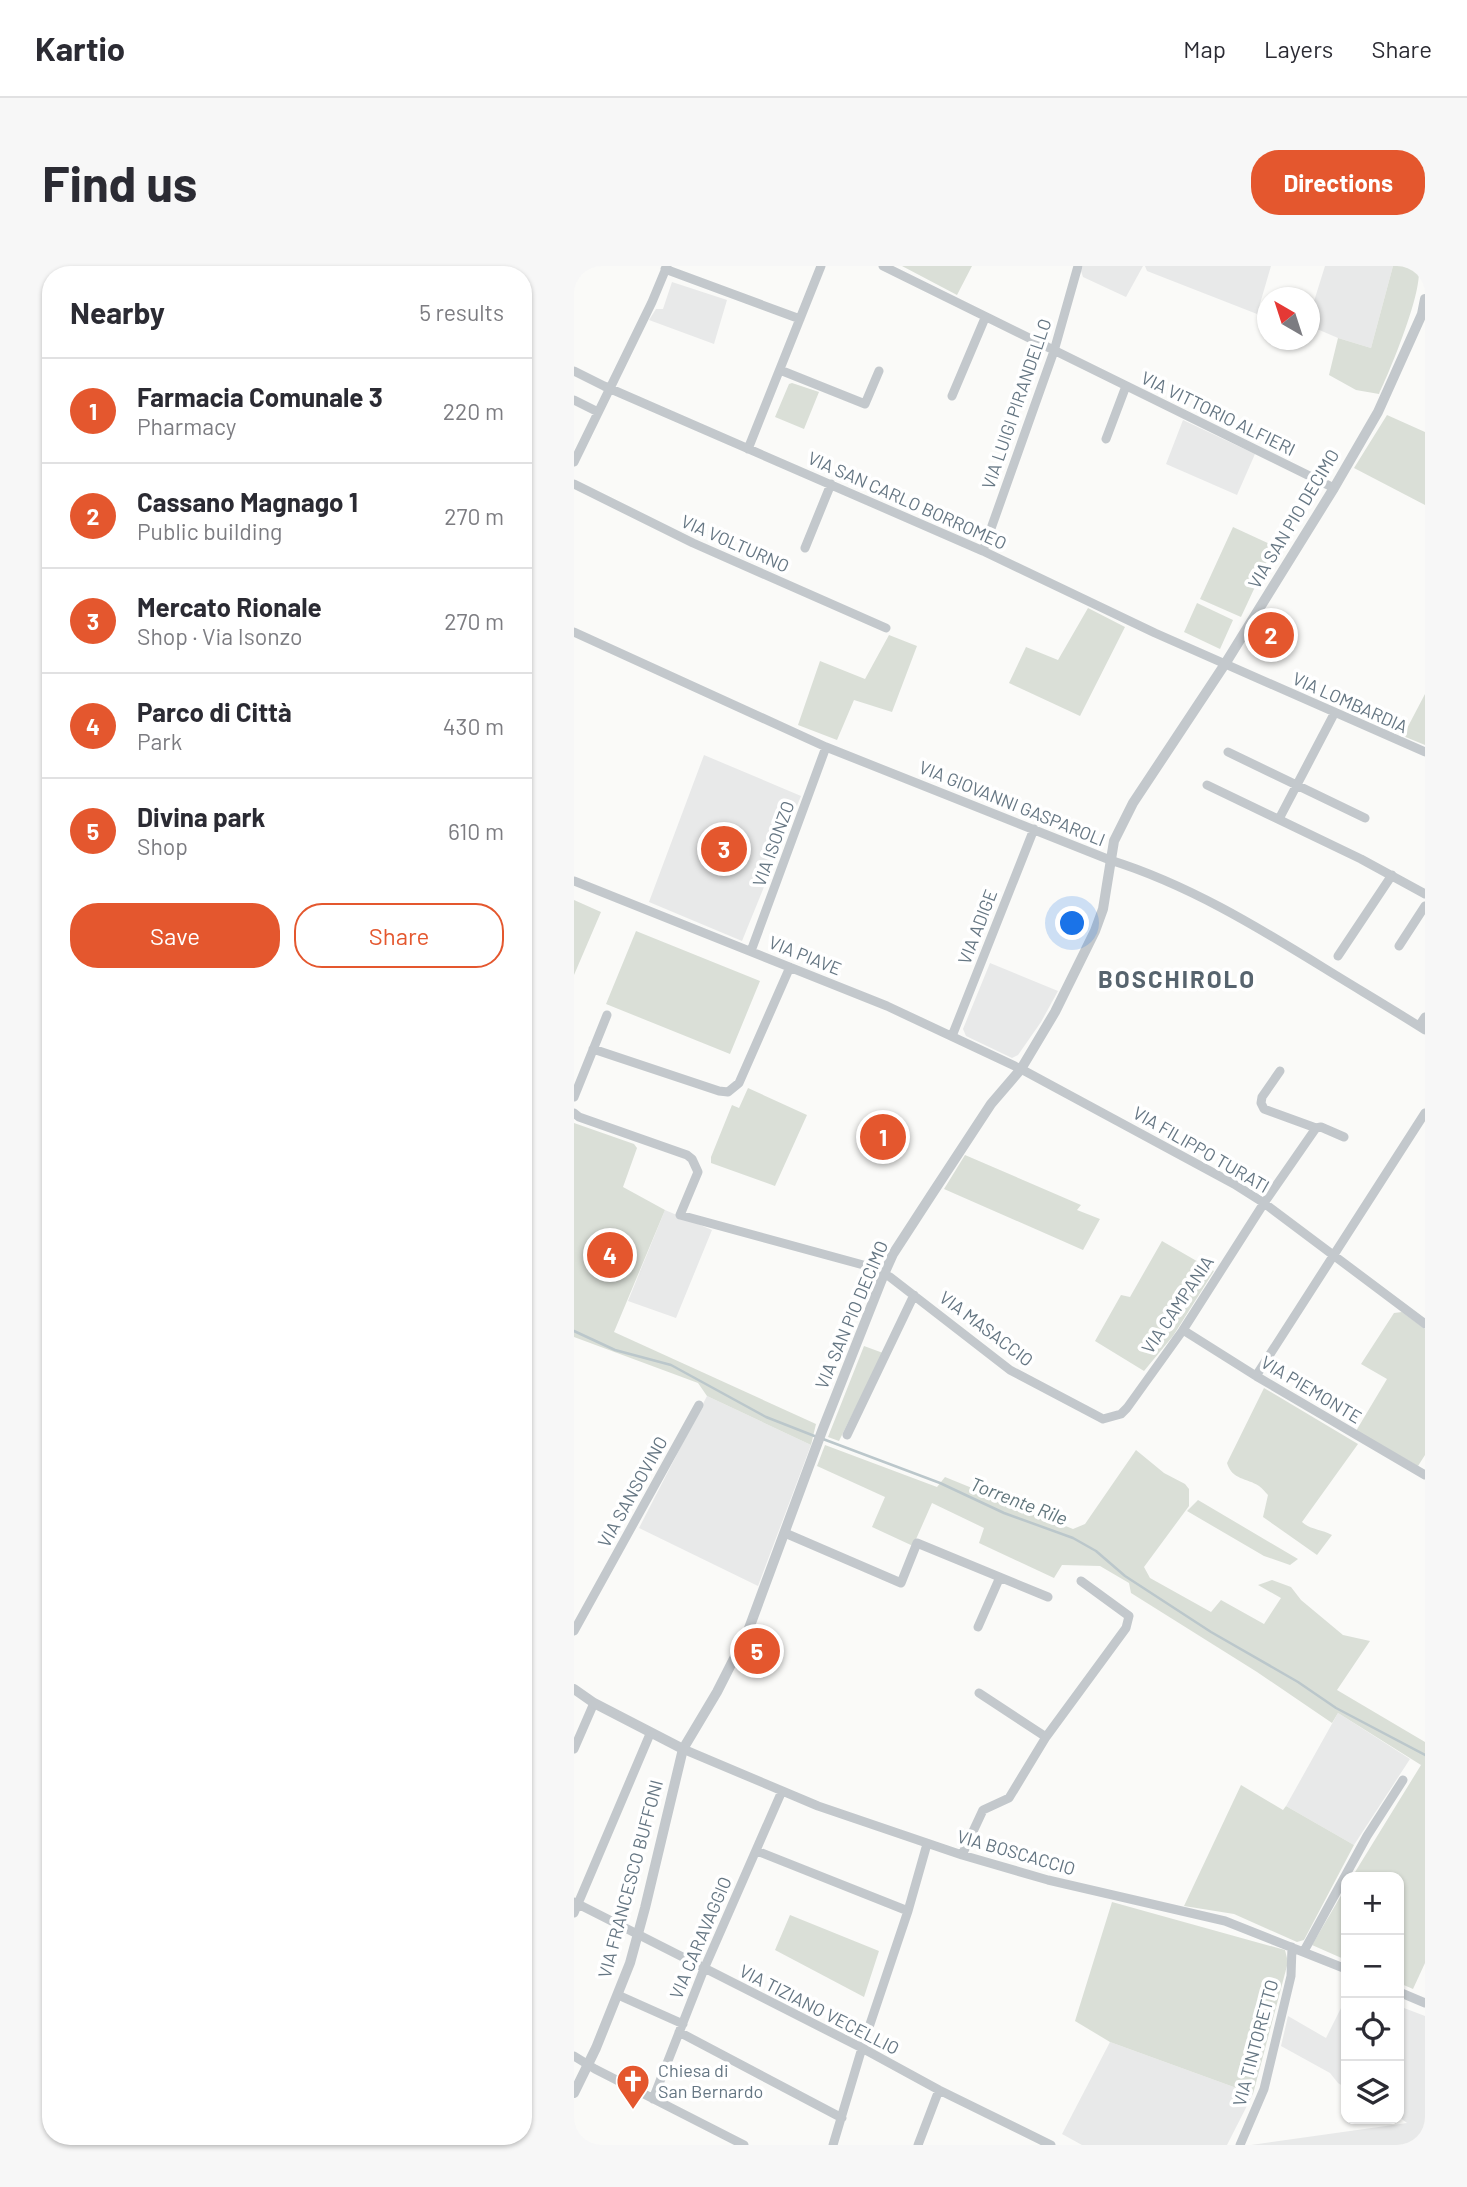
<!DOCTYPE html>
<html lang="en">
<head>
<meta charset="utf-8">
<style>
  :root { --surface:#fff; --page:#f7f7f7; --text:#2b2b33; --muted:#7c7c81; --line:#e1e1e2; --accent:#e4572e }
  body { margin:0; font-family:Barlow,sans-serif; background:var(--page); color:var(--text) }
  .controls { position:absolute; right:21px; bottom:21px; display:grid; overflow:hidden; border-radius:14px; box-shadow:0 2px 5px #0004 }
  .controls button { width:63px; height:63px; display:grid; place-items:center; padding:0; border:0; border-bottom:2px solid var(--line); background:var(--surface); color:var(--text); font:35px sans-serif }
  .compass { position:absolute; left:683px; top:21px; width:63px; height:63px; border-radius:50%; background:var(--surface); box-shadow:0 2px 5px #0004; rotate:321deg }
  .you { position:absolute; left:499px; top:658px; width:24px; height:24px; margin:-18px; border:5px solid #fff; border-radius:50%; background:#1a73e8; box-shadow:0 0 0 10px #1a73e833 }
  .badge { display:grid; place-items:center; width:46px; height:46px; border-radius:50%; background:var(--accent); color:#fff; font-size:23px; font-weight:700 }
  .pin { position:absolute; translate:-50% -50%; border:4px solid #fff; box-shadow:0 2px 7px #0006 }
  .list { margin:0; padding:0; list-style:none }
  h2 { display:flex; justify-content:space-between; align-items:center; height:91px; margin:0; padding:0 28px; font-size:30px }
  h2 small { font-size:23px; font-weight:400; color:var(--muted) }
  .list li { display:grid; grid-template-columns:46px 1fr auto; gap:21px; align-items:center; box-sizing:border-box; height:105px; padding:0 28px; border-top:2px solid var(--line) }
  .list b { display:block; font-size:26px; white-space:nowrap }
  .list p { margin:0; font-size:23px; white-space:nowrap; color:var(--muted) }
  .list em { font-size:23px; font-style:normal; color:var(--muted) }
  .actions { display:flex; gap:14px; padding:21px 28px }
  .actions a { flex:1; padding:16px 0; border:2px solid var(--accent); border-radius:28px; text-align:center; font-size:24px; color:var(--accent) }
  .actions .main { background:var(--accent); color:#fff }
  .icon { flex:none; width:38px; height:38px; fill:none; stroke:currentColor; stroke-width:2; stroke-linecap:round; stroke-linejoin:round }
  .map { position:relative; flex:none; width:851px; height:1879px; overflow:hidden; border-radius:28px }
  header { display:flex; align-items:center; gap:42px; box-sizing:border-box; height:98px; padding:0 35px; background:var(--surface); border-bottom:2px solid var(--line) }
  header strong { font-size:33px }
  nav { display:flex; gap:38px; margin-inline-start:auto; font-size:24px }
  .intro { display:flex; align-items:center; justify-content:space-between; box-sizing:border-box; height:168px; padding:0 42px }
  h1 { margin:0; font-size:49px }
  .button { padding:18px 32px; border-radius:28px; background:var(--accent); color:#fff; font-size:24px; font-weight:700 }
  main { display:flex; gap:42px; padding:0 42px }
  aside { flex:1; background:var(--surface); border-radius:28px; box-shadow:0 2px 5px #0004 }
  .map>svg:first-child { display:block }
</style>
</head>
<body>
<header>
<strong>Kartio</strong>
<nav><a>Map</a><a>Layers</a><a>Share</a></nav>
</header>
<div class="intro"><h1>Find us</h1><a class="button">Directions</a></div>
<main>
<aside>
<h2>Nearby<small>5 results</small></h2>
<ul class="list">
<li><span class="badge">1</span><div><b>Farmacia Comunale 3</b><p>Pharmacy</p></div><em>220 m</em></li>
<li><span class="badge">2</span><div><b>Cassano Magnago 1</b><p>Public building</p></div><em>270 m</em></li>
<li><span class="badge">3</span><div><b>Mercato Rionale</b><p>Shop · Via Isonzo</p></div><em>270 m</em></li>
<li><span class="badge">4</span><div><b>Parco di Città</b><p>Park</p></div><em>430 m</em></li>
<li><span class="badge">5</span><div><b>Divina park</b><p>Shop</p></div><em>610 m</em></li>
</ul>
<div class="actions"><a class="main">Save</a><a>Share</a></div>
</aside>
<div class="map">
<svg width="851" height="1879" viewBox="0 0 851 1879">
  <rect width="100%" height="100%" fill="#fafaf8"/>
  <!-- built -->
  <path fill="#e8e9e9" d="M 509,0 L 569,0 L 552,31 L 509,11 L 507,5 Z
    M 571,0 L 697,0 L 683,48 L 573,5 Z
    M 751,0 L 819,0 L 797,82 L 764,72 L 736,60 L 736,48 Z
    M 98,16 L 153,34 L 140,78 L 75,54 L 82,43 L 89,43 Z
    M 609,154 L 681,188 L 663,229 L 592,198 Z
    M 130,489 L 227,530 L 168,675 L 75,636 Z
    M 416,697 L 484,725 L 467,756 L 444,789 L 438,792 L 392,770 L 389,763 Z
    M 91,944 L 138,964 L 102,1052 L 54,1035 Z
    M 133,1130 L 237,1179 L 184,1320 L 65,1262 Z
    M 764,1447 L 836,1493 L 780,1579 L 712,1540 Z
    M 767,1742 L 772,1746 L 772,1822 L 764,1817 L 756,1807 L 707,1780 L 714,1750 L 752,1772 Z
    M 830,1742 L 851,1750 L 851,1879 L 677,1879 L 833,1857 L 825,1851 L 825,1751 Z
    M 536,1776 L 679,1828 L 653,1879 L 508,1879 L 488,1868 Z"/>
  <!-- green -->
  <path fill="#dadfd7" d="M 328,0 L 398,0 L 383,29 Z
    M 819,0 L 844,0 C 851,21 816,105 805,128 L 782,124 L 755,109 L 764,72 L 797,82 Z
    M 218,117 L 245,126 L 230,163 L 201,151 L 215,118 Z
    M 813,149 L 851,166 L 851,239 L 780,202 Z
    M 659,261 L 700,280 L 667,351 L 626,333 Z
    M 623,337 L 659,354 L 646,383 L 610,366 Z
    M 514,342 L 551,361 L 506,450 L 435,417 L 452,381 L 484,394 Z
    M 315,369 L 343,380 L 318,446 L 280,434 L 263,474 L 224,459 L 246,395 L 291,413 Z
    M 851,428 L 851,479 L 829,470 Z
    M 0,634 L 27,646 L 0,709 Z
    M 62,665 L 186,715 L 156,788 L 32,738 Z
    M 174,822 L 233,849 L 201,920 L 137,897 L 137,891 L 158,839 L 165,842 Z
    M 0,857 L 60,878 L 63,882 L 49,921 L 91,944 L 40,1066 L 242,1158 L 237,1179 L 133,1130 L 124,1117 L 0,1071 Z
    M 391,889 L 507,939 L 503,944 L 526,953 L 509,984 L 370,923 Z
    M 588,975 L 640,1005 L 599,1070 L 570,1105 L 521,1075 L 547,1029 L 556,1031 Z
    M 828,1046 L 851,1063 L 851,1189 L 844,1200 L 782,1165 L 813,1113 L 787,1098 L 820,1047 Z
    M 290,1080 L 309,1087 L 265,1175 L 254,1171 Z
    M 690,1122 L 784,1178 L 728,1256 C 737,1264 747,1263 758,1269 L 743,1289 L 689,1251 L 694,1229 C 691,1226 689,1223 685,1220 C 673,1212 658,1214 653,1197 Z
    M 251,1179 L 363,1221 L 371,1211 L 499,1263 L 511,1258 L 562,1184 L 590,1207 L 611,1218 L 615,1223 L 615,1240 L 570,1301 L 576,1312 L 637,1346 L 647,1334 L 690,1358 L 707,1332 L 684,1319 L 698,1314 L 717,1321 L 727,1334 L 769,1369 L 796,1375 L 763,1424 L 851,1476 L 851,1697 L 839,1723 L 825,1717 L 825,1611 L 778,1611 L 847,1499 L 764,1447 L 758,1457 L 683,1406 L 557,1327 L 555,1317 L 526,1300 L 488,1299 L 480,1312 L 405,1277 L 410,1262 L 358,1237 L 339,1280 L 298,1261 L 311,1231 L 243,1200 Z
    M 624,1234 L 724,1293 L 716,1299 L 690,1290 L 613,1245 Z
    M 667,1519 L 709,1544 L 712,1540 L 780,1579 L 730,1674 L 723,1676 L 660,1648 L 610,1640 Z
    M 772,1621 L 772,1694 L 738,1679 Z
    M 538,1636 L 711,1684 L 714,1696 L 679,1828 L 536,1776 L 501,1755 Z
    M 216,1649 L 305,1685 L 290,1731 L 201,1684 Z"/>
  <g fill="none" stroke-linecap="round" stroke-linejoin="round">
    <!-- stream -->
    <path stroke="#bbc7cb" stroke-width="2.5" d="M 0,1065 L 41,1084 L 97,1099 L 192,1151 L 243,1171
      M 249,1173 L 366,1217 L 430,1247 L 499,1272 L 522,1285 L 551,1310 L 637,1366 L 724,1416 L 762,1442 L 851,1489"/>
    <!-- minor -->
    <path stroke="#c3c8cc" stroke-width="9" d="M 309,0 L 760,222
      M 91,3 L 226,53
      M 206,104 L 291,138 L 305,105
      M 0,105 L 30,120 L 409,285 L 581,367 L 851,486
      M 378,130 L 411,52
      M 0,134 L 24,146
      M 532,173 L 552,120
      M 174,183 L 247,0
      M 0,196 L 78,36 L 93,0
      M 0,218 L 119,277 L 312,362
      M 231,282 L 257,218
      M 409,285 L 480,85 L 504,0
      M 0,366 L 252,481 L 536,594 C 613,618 682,660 750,702 C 784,723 818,743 851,764
      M 654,486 L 791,552
      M 633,519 L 787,593 L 851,628
      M 705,553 L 760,448
      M 0,615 L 313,740 L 447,803 L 660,918 L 690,937 L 851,1058
      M 825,680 L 851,640
      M 177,685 L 252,481
      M 764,690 L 818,609
      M 845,760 L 851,751
      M 378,770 L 460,563
      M 19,783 L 145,825 L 154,826 L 165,817 L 216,701
      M 706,805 L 688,831 L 687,837 L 690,843 L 742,862 L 747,861 L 770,871
      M 0,831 L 33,749
      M 0,847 L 5,851 L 113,889 L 118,893 L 124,906 L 106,949 L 293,1000 L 316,1011 L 436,1104 L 529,1153 L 547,1148 L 553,1142 L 609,1064 L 690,937 L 742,862
      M 609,1064 L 682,1110 L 851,1209
      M 682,1110 L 851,847
      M 273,1169 L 340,1029
      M 211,1267 L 327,1317 L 343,1277 L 474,1331
      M 404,1361 L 426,1311
      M 0,1365 L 125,1139
      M 405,1427 L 472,1471
      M 0,1483 L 20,1437
      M 109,1483 L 244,1540 L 388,1589 L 474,1614 L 651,1655 L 772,1703
      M 183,1585 L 334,1645
      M 388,1589 L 409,1544 L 435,1532 L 472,1471 L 552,1362 L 555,1350 L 507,1315
      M 0,1636 L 288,1782 L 365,1824 L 477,1879
      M 0,1647 L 76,1468
      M 730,1685 L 793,1570 L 829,1514
      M 825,1726 L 851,1737
      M 44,1729 L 109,1758
      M 105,1766 L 268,1852
      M 0,1790 L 21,1803 L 170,1879
      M 79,1833 L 130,1703 L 208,1525
      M 259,1879 L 288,1782 L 334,1645 L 353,1578
      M 344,1879 L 365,1824
      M 666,1879 L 690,1823 L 717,1710 L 718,1681"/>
    <!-- tertiary -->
    <path stroke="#c3c8cc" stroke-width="10" d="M 850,0 L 851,2
      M 0,1423 L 20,1437 L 109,1483
      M 0,1827 L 22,1782 L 56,1697 L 71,1642 L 109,1483 L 143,1426 L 174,1365 L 248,1165 L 310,1008 L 319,988 L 356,931 L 417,838 L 447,803 L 481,746 L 521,665 L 529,643 L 540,575 L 559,537 L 651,398 L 760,222 L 804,146 L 848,48 L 851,33"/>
  </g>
  <!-- icons -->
  <defs>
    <symbol id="church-pin" viewBox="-11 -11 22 30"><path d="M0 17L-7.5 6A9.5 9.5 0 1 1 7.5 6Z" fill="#e4572e" stroke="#fff"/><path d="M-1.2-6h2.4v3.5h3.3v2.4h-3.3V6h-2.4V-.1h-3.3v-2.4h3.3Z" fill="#fff"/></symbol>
  </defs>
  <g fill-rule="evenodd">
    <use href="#church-pin" x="40" y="1796" width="38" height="52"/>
  </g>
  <g text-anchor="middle" stroke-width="7" stroke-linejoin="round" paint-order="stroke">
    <!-- street labels -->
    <g font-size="18" fill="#657683" stroke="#fff">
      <text transform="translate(443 138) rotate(-71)" y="6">VIA LUIGI PIRANDELLO</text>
      <text transform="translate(644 148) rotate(26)" y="6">VIA VITTORIO ALFIERI</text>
      <text transform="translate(333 235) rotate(24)" y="6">VIA SAN CARLO BORROMEO</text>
      <text transform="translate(720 253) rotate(-59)" y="6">VIA SAN PIO DECIMO</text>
      <text transform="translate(161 278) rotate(24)" y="6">VIA VOLTURNO</text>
      <text transform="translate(776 437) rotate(24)" y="6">VIA LOMBARDIA</text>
      <text transform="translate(438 538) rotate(22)" y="6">VIA GIOVANNI GASPAROLI</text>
      <text transform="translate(200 578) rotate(-70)" y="6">VIA ISONZO</text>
      <text transform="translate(404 661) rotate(-69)" y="6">VIA ADIGE</text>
      <text transform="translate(231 690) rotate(22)" y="6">VIA PIAVE</text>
      <text transform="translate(627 884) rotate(30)" y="6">VIA FILIPPO TURATI</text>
      <text transform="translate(604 1039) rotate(-56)" y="6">VIA CAMPANIA</text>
      <text transform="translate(278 1049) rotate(-67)" y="6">VIA SAN PIO DECIMO</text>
      <text transform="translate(412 1063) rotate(37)" y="6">VIA MASACCIO</text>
      <text transform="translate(737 1124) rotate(31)" y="6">VIA PIEMONTE</text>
      <text transform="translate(59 1226) rotate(-61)" y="6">VIA SANSOVINO</text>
      <text transform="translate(442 1587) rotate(16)" y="6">VIA BOSCACCIO</text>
      <text transform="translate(57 1613) rotate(-75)" y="6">VIA FRANCESCO BUFFONI</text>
      <text transform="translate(127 1672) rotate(-67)" y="6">VIA CARAVAGGIO</text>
      <text transform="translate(245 1744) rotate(27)" y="6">VIA TIZIANO VECELLIO</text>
      <text transform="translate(682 1777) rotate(-75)" y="6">VIA TINTORETTO</text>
    </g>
    <!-- poi labels -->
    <g font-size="18" fill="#657683" stroke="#fff" text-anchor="start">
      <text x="84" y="1811">Chiesa di<tspan x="84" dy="21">San Bernardo</tspan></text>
    </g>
    <!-- water labels -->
    <g font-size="19" font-style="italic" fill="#60757c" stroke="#fff">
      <text transform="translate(445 1235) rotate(21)" y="7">Torrente Rile</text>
    </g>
    <!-- district labels -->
    <g font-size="24" font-weight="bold" letter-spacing="2" fill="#57646e" stroke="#fff">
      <text x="603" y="722">BOSCHIROLO</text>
    </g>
  </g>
</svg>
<div class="controls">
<button>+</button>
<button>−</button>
<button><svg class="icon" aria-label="locate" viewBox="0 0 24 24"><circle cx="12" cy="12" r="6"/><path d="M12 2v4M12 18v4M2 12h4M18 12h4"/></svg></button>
<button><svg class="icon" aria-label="layers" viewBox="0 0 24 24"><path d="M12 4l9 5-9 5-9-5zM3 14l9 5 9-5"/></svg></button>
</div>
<svg class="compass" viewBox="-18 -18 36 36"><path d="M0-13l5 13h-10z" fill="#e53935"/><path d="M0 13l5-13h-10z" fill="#7c7c81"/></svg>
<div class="you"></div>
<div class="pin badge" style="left:309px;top:871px">1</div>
<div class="pin badge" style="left:697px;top:369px">2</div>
<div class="pin badge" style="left:150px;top:583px">3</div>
<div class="pin badge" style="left:36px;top:989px">4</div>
<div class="pin badge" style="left:183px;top:1385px">5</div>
</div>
</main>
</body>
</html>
